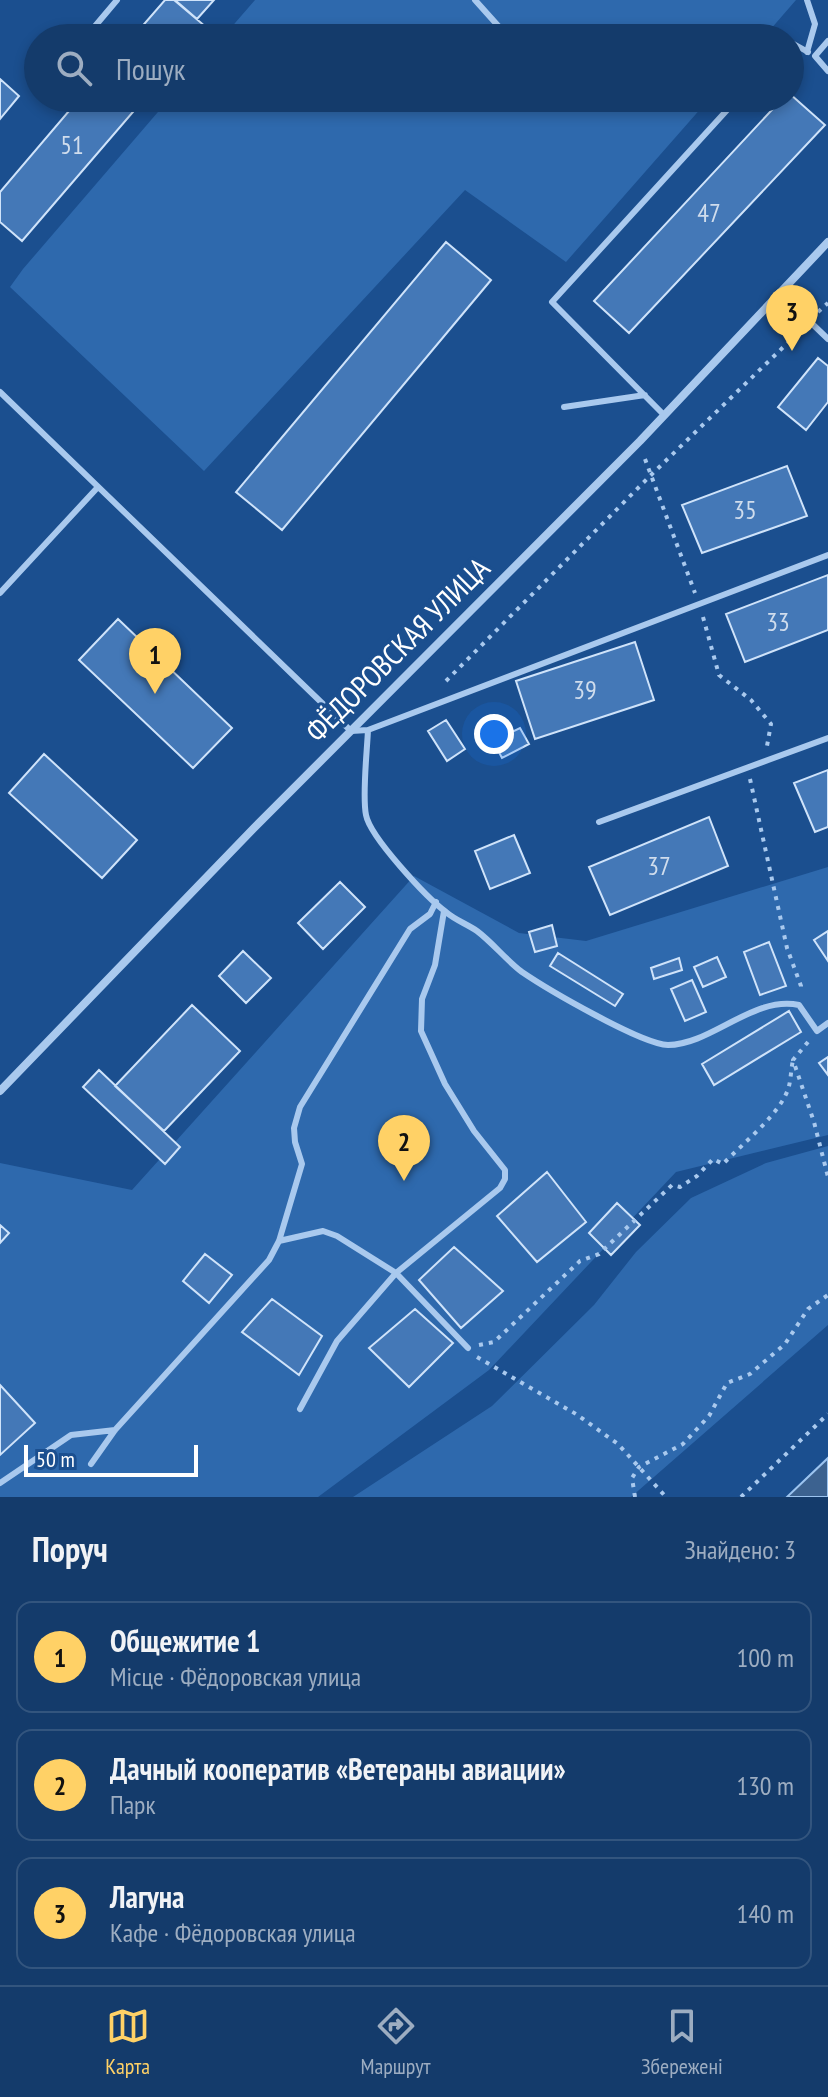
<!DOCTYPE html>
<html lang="uk">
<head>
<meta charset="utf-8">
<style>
  :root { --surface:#143b6b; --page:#1d4271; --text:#f1f3f6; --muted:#9dadc1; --line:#33557e; --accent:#ffd166 }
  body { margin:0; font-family:"PT Sans Narrow",sans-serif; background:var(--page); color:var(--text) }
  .scale { position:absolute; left:24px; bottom:20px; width:174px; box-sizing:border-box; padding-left:8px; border:4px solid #fff; border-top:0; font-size:22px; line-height:28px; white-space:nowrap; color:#fff; -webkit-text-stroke:6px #1b4f8f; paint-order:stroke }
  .you { position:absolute; left:494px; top:734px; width:28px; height:28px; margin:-20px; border:6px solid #fff; border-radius:50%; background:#1a73e8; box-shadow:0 0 0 12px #1a73e833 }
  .badge { display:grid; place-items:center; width:52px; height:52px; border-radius:50%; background:var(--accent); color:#111; font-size:26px; font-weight:700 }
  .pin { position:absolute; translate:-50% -66px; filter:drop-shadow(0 2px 4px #0008) }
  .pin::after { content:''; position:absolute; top:42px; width:28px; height:24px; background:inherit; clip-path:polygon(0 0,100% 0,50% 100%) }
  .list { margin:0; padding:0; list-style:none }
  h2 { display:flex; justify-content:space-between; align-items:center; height:104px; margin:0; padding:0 32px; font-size:34px }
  h2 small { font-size:26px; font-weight:400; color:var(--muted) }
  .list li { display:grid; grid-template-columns:52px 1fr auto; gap:24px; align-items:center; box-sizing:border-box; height:112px; margin:0 16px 16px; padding:0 16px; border:2px solid var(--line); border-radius:16px }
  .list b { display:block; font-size:30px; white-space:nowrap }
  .list p { margin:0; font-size:26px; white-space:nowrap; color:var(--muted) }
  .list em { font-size:26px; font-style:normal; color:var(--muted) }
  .icon { flex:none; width:44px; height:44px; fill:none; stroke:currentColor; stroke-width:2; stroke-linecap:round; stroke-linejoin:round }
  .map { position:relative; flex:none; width:828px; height:1497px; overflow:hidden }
  .search { position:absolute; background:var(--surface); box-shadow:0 4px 12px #0003; left:24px; right:24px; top:24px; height:88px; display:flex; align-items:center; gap:20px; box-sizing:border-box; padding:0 28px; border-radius:44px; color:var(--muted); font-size:30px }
  .sheet { height:488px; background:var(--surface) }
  nav { display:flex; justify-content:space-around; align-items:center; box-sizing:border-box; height:112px; border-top:2px solid var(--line); background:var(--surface); font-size:22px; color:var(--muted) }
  nav a { display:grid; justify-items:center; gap:4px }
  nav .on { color:var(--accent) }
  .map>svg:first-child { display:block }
</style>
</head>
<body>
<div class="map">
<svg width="828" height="1497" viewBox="0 0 828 1497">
  <rect width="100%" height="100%" fill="#1b4f8f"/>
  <!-- green -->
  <path fill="#2e69ad" d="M 255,0 L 796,0 L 763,38 L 222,38 Z
    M 170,98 L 710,98 L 566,262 L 465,190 L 204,471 L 10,287 L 23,269 Z
    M 828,867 L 828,1135 L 676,1172 L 489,1370 L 318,1497 L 0,1497 L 0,1163 L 132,1190 L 414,876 L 519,933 L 586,941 Z
    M 828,1146 L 828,1325 L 631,1497 L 353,1497 L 492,1406 L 594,1305 L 636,1252 L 691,1198 L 766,1163 Z"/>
  <!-- water -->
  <path fill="#3c6290" stroke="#9cc4f0" stroke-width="2" d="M 828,1458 L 828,1497 L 787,1497 Z"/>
  <!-- building -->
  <path fill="#4478b7" stroke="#cfe3fa" stroke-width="2" d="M 165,0 L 174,0 L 206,27 L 196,38 L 132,38 Z
    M 175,0 L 214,0 L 197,19 Z
    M 0,79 L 19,96 L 0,119 Z
    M 790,94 L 825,125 L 629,333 L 594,301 L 783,98 L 790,98 Z
    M 80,98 L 145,98 L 22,241 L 0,222 L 0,192 Z
    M 446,242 L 491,280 L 282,530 L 236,492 Z
    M 818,358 L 828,366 L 828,402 L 806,430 L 778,407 Z
    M 787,466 L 807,516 L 702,553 L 682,505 Z
    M 828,575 L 828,630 L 745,662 L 726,614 Z
    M 118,619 L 232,728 L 193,768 L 79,660 Z
    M 635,642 L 654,700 L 535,739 L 516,681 Z
    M 446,720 L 465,749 L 447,761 L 428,731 Z
    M 520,728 L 529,744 L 502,758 L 493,741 Z
    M 44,754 L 137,840 L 102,878 L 9,793 Z
    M 828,770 L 828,827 L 815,832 L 794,783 Z
    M 709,817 L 728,866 L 610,915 L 589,867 Z
    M 514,835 L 530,873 L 490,889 L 475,851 Z
    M 340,882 L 365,907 L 323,949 L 298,923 Z
    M 552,925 L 557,946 L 535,952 L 529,932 Z
    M 828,931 L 828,961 L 814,940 Z
    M 769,942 L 786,986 L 760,995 L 744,952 Z
    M 243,951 L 271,978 L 246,1003 L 219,976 Z
    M 558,953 L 623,994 L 615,1006 L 550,966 Z
    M 717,957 L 726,977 L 703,987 L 694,967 Z
    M 679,958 L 682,970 L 654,979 L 651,968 Z
    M 692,980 L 706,1012 L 685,1021 L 671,989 Z
    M 192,1005 L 240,1051 L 164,1131 L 115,1086 Z
    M 789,1011 L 801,1032 L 714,1085 L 702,1064 Z
    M 828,1057 L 828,1075 L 819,1063 Z
    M 99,1070 L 180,1147 L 165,1164 L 83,1087 Z
    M 547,1172 L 586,1222 L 537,1262 L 497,1216 Z
    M 617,1203 L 640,1225 L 611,1255 L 589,1233 Z
    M 0,1225 L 9,1233 L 0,1243 Z
    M 454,1247 L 503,1291 L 461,1328 L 419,1280 Z
    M 205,1254 L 232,1275 L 209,1303 L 183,1281 Z
    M 272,1299 L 322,1336 L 299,1375 L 242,1332 Z
    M 415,1309 L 453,1343 L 409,1387 L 369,1348 Z
    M 0,1385 L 35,1423 L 0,1455 Z"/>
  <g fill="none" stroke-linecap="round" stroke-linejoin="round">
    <!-- path -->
    <path stroke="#a9c9ee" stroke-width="4" stroke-dasharray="4 6" stroke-linecap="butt" d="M 818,312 L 828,303
      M 645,459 L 695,593
      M 703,617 L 719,675 L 751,700 L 771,724 L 767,746
      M 446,681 L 650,476 L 801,330
      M 750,779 L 787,948 L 801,986 L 801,992
      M 808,1042 L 793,1060 L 814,1122 L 828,1177
      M 479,1345 L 494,1342 L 580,1261 L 599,1254 L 672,1185 L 680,1187 L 697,1176 L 713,1159 L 723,1164 C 743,1143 782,1113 789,1086 C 791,1078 791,1069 793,1060
      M 477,1357 L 576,1414 L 618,1444 L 666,1497
      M 635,1497 L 632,1478 L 639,1467 L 683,1444 L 709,1416 L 727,1383 L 750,1374 L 785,1344 L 808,1309 L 828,1295
      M 741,1497 L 828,1414"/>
    <!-- lane -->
    <path stroke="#a9c9ee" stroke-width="6" d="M 475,0 L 509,38
      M 85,38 L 117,0
      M 828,41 L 815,56 L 828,71
      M 790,42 L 808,52
      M 807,52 L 815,24 L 807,0
      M 779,292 L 828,339
      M 0,392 L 351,731 L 368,730 L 828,555
      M 564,407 L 645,395
      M 664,415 L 552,302 L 738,98
      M 0,593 L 98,487
      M 368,730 C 367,752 362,796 366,815 C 370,837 427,898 446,912 C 455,920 467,924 477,931 C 493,943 506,960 522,972 C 547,989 641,1044 668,1045 C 711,1045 754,995 799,1005 L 817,1031 L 828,1023
      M 599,822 L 828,738
      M 279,1241 L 323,1231 L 337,1236 L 396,1273 L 468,1348
      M 300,1409 L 337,1341 L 396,1273 L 500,1188 L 505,1179 L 505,1170 L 474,1131 L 445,1084 L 421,1031 L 422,999 L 435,965 L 444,911
      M 91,1464 L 115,1430 L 269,1260 L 279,1241 L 302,1164 L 295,1142 L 294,1128 L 300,1107 L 410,929 L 430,914 L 436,902
      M 0,1483 L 71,1435 L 115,1430"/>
    <!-- street -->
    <path stroke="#a9c9ee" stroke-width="8" d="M 0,1091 L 253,829 L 640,441 L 828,242"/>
  </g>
  <g text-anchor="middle" stroke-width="7" stroke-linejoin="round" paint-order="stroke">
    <!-- number labels -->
    <g font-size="26" fill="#d0dded">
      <text x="72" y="154">51</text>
      <text x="709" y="222">47</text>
      <text x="745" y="519">35</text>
      <text x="778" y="631">33</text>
      <text x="585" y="699">39</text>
      <text x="659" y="875">37</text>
    </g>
    <!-- street labels -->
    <g font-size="30" fill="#fff" stroke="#1b4f8f">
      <text transform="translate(398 650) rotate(-45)" y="10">ФЁДОРОВСКАЯ УЛИЦА</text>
    </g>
  </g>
</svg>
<div class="scale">50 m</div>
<div class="you"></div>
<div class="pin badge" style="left:155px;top:694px">1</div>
<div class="pin badge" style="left:404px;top:1181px">2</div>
<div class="pin badge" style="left:792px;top:351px">3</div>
<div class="search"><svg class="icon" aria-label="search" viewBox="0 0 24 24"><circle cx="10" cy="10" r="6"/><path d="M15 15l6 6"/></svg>Пошук</div>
</div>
<section class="sheet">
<h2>Поруч<small>Знайдено: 3</small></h2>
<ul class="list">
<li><span class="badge">1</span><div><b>Общежитие 1</b><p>Місце · Фёдоровская улица</p></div><em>100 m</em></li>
<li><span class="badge">2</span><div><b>Дачный кооператив «Ветераны авиации»</b><p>Парк</p></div><em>130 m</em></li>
<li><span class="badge">3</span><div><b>Лагуна</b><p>Кафе · Фёдоровская улица</p></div><em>140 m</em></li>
</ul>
</section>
<nav>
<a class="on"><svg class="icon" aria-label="map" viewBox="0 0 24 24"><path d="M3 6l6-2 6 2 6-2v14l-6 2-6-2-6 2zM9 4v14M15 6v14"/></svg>Карта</a>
<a><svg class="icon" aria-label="directions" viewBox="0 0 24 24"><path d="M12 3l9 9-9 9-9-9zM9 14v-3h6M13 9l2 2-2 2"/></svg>Маршрут</a>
<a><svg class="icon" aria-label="saved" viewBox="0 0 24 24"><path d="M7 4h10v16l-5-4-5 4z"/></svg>Збережені</a>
</nav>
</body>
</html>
